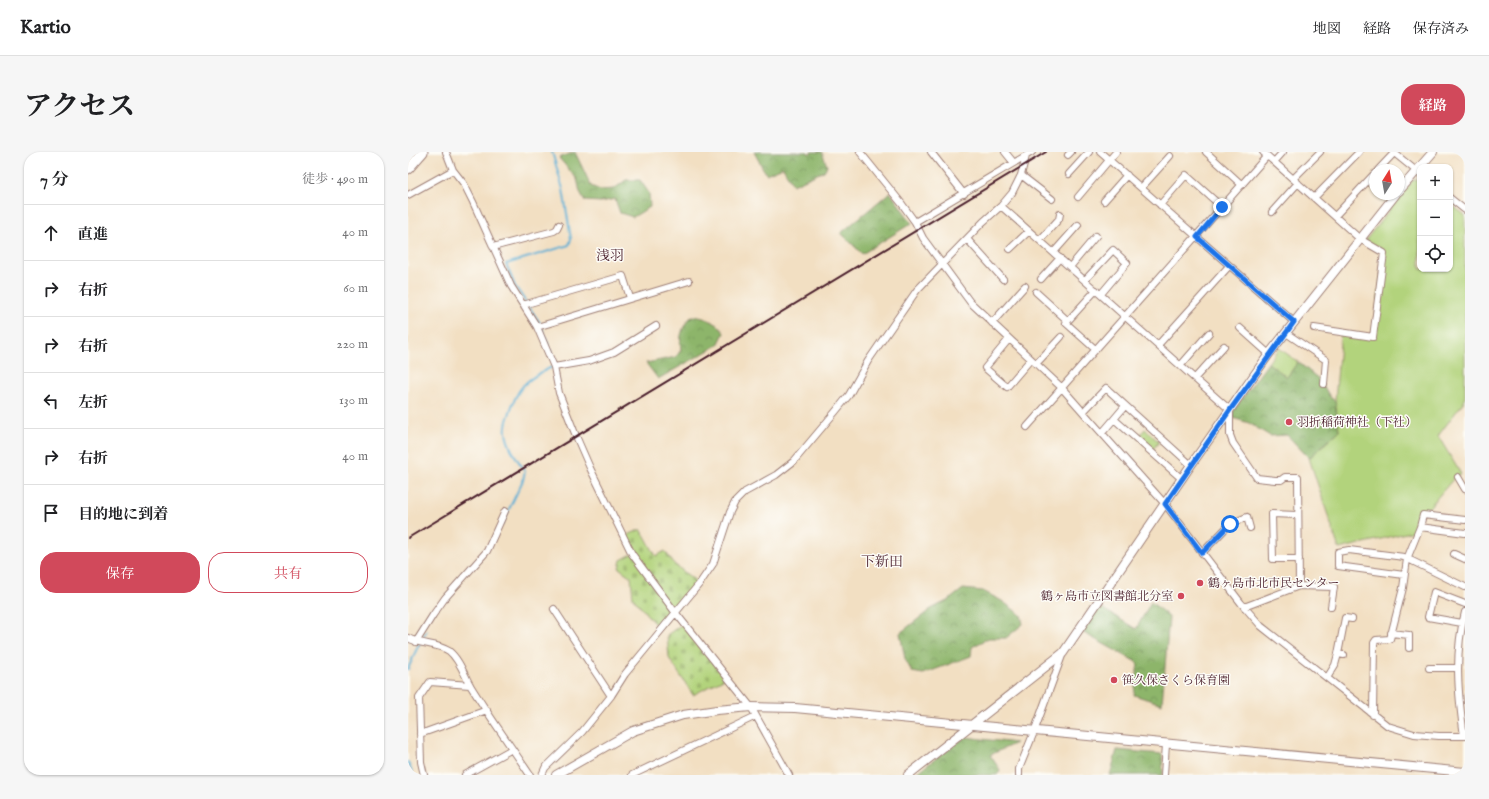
<!DOCTYPE html>
<html lang="ja">
<head>
<meta charset="utf-8">
<style>
  :root { --surface:#fff; --page:#f6f6f6; --text:#202124; --muted:#757577; --line:#e0e0e0; --accent:#d1495b }
  body { margin:0; font-family:"IM FELL English","Noto Serif JP",serif; background:var(--page); color:var(--text) }
  .controls { position:absolute; right:12px; top:12px; display:grid; overflow:hidden; border-radius:8px; box-shadow:0 1px 3px #0004 }
  .controls button { width:36px; height:36px; display:grid; place-items:center; padding:0; border:0; border-bottom:1px solid var(--line); background:var(--surface); color:var(--text); font:20px sans-serif }
  .compass { position:absolute; left:961px; top:12px; width:36px; height:36px; border-radius:50%; background:var(--surface); box-shadow:0 1px 3px #0004; rotate:11deg }
  .stop { position:absolute; width:12px; height:12px; margin:-9px; border:3px solid #1a73e8; border-radius:50%; background:#fff }
  .stop.end { background:#1a73e8; border-color:#fff; box-shadow:0 1px 4px #0008 }
  .list { margin:0; padding:0; list-style:none }
  h2 { display:flex; justify-content:space-between; align-items:center; height:52px; margin:0; padding:0 16px; font-size:17px }
  h2 small { font-size:13px; font-weight:400; color:var(--muted) }
  .list li { display:grid; grid-template-columns:26px 1fr auto; gap:12px; align-items:center; box-sizing:border-box; height:56px; padding:0 16px; border-top:1px solid var(--line) }
  .list b { display:block; font-size:15px; white-space:nowrap }
  .list em { font-size:13px; font-style:normal; color:var(--muted) }
  .actions { display:flex; gap:8px; padding:12px 16px }
  .actions a { flex:1; padding:9px 0; border:1px solid var(--accent); border-radius:16px; text-align:center; font-size:14px; color:var(--accent) }
  .actions .main { background:var(--accent); color:#fff }
  .icon { flex:none; width:22px; height:22px; fill:none; stroke:currentColor; stroke-width:2; stroke-linecap:round; stroke-linejoin:round }
  .map { position:relative; flex:none; width:1057px; height:623px; overflow:hidden; border-radius:16px }
  header { display:flex; align-items:center; gap:24px; box-sizing:border-box; height:56px; padding:0 20px; background:var(--surface); border-bottom:1px solid var(--line) }
  header strong { font-size:19px }
  nav { display:flex; gap:22px; margin-inline-start:auto; font-size:14px }
  .intro { display:flex; align-items:center; justify-content:space-between; box-sizing:border-box; height:96px; padding:0 24px }
  h1 { margin:0; font-size:28px }
  .button { padding:10px 18px; border-radius:16px; background:var(--accent); color:#fff; font-size:14px; font-weight:700 }
  main { display:flex; gap:24px; padding:0 24px }
  aside { flex:1; background:var(--surface); border-radius:16px; box-shadow:0 1px 3px #0004 }
  .map>svg:first-child { display:block }
</style>
</head>
<body>
<header>
<strong>Kartio</strong>
<nav><a>地図</a><a>経路</a><a>保存済み</a></nav>
</header>
<div class="intro"><h1>アクセス</h1><a class="button">経路</a></div>
<main>
<aside>
<h2>7 分<small>徒歩 · 490 m</small></h2>
<ul class="list">
<li><svg class="icon" aria-label="ahead" viewBox="0 0 24 24"><path d="M12 20V5M6 11l6-6 6 6"/></svg><div><b>直進</b></div><em>40 m</em></li>
<li><svg class="icon" aria-label="right" viewBox="0 0 24 24"><path d="M7 20v-9h11M14 6l5 5-5 5"/></svg><div><b>右折</b></div><em>60 m</em></li>
<li><svg class="icon" aria-label="right" viewBox="0 0 24 24"><path d="M7 20v-9h11M14 6l5 5-5 5"/></svg><div><b>右折</b></div><em>220 m</em></li>
<li><svg class="icon" aria-label="left" viewBox="0 0 24 24"><path d="M17 20v-9H6M10 6l-5 5 5 5"/></svg><div><b>左折</b></div><em>130 m</em></li>
<li><svg class="icon" aria-label="right" viewBox="0 0 24 24"><path d="M7 20v-9h11M14 6l5 5-5 5"/></svg><div><b>右折</b></div><em>40 m</em></li>
<li><svg class="icon" aria-label="arrive" viewBox="0 0 24 24"><path d="M6 21V4h12l-3 4 3 4H6"/></svg><div><b>目的地に到着</b></div></li>
</ul>
<div class="actions"><a class="main">保存</a><a>共有</a></div>
</aside>
<div class="map">
<svg width="1057" height="623" viewBox="0 0 1057 623">
  <defs>
    <pattern id="forest-crowns" width="20" height="18" patternUnits="userSpaceOnUse"><rect width="20" height="18" fill="#8db56b"/><path d="M2 6a3 3 0 1 1 6 0M12 15a3 3 0 1 1 6 0" fill="none" stroke="#759358"/></pattern>
    <pattern id="cemetery-stones" width="16" height="16" patternUnits="userSpaceOnUse"><rect width="16" height="16" fill="#b2d37b"/><path d="M2 7V4a2 2 0 0 1 4 0v3zM10 15v-3a2 2 0 0 1 4 0v3z" fill="#9bb56a"/></pattern>
  </defs>
  <rect width="100%" height="100%" fill="#fdfcf7"/>
  <filter id="ink" filterUnits="userSpaceOnUse"><feTurbulence type="fractalNoise" baseFrequency=".025" numOctaves="2"/><feDisplacementMap in="SourceGraphic" scale="8" xChannelSelector="R" yChannelSelector="G"/><feConvolveMatrix kernelMatrix="1 2 1 2 8 2 1 2 1" color-interpolation-filters="sRGB"/></filter>
  <filter id="wash" filterUnits="userSpaceOnUse"><feTurbulence type="fractalNoise" baseFrequency=".012" numOctaves="4" result="noise"/><feDisplacementMap in="SourceGraphic" scale="16" xChannelSelector="R" yChannelSelector="G"/><feGaussianBlur stdDeviation="0.9" result="paint"/><feColorMatrix in="noise" values="0 0 0 0 0 0 0 0 0 0 0 0 0 0 0 0 0 1.4 0 .05"/><feComposite in="paint" operator="in"/></filter>
  <g filter="url(#wash)">
    <rect width="100%" height="100%" fill="#f2dfc2"/>
    <!-- green -->
    <path fill="#b2d37b" stroke="#7e7953" d="M 1010,27 L 1012,28 L 1012,117 L 1042,117 L 1042,52 L 1057,63 L 1057,248 L 1030,284 L 1053,322 L 1046,326 L 1018,359 L 1013,358 L 1006,379 L 931,397 L 901,306 L 931,279 L 927,249 L 933,180 L 965,185 L 976,101 L 956,90 L 1005,28 Z
      M 871,196 L 890,210 L 879,225 L 860,211 Z
      M 737,277 L 751,290 L 744,298 L 730,285 Z"/>
    <!-- forest -->
    <path fill="url(#forest-crowns)" stroke="#6c6a4b" d="M 167,0 L 183,34 L 192,38 L 206,37 L 218,28 L 232,28 L 241,41 L 242,55 L 225,65 L 212,61 L 207,47 L 193,50 L 177,49 L 172,40 L 169,27 L 151,6 Z
      M 346,0 L 400,0 L 401,2 L 404,0 L 414,0 L 419,14 L 416,19 L 385,33 L 375,15 L 358,22 Z
      M 482,40 L 504,71 L 454,102 L 433,81 Z
      M 284,164 C 296,165 311,170 316,181 L 310,193 L 250,227 L 238,211 L 268,205 L 273,198 C 271,185 274,173 284,164 Z
      M 890,210 L 912,228 L 922,245 L 927,249 L 931,279 L 901,306 L 879,283 L 862,284 L 841,271 L 825,266 L 825,259 L 860,211 L 879,225 Z
      M 555,437 L 575,439 L 594,449 L 613,463 L 615,472 L 598,486 L 581,486 L 564,495 L 563,504 L 515,522 L 504,520 L 497,507 L 492,481 L 523,457 L 541,448 Z
      M 743,450 L 761,465 L 754,552 L 726,543 L 730,511 L 674,480 L 692,455 L 728,477 Z
      M 557,585 L 608,591 L 582,603 L 592,618 L 589,623 L 506,623 Z
      M 709,598 L 754,602 L 755,623 L 702,623 Z"/>
    <!-- cemetery -->
    <path fill="url(#cemetery-stones)" stroke="#7e7953" d="M 233,377 L 248,404 L 257,399 L 266,412 L 290,431 L 251,477 L 225,446 L 223,425 L 211,416 L 213,408 L 226,401 L 218,384 Z
      M 274,472 L 317,526 L 285,543 L 261,506 L 259,483 Z"/>
    <g fill="none" stroke-linecap="round" stroke-linejoin="round">
      <!-- stream -->
      <path stroke="#58aed4" stroke-width="2" d="M 144,0 L 155,37 L 163,87 L 161,93 L 98,112 L 107,134 L 132,171 L 148,213
        M 94,372 L 115,328 L 117,319 C 109,307 100,295 98,281 C 97,275 99,268 101,263 C 109,235 118,227 144,215
        M 0,517 L 10,494 L 19,478
        M 0,610 L 5,623"/>
    </g>
  </g>
  <g filter="url(#ink)">
    <g fill="none" stroke-linecap="round" stroke-linejoin="round">
      <defs>
        <path id="street" d="M 38,0 L 45,18 L 56,32 L 65,50 L 103,134 L 129,175 L 146,215 L 151,241 L 168,284 L 182,316 L 224,402 L 267,460 L 343,555 L 381,623
          M 452,0 L 494,52 L 507,70 L 515,86 L 562,150 L 653,235 L 675,260 L 757,352 L 833,451 L 853,474 L 980,574 L 1006,582 L 1031,584 L 1057,584
          M 523,0 L 556,42
          M 597,0 L 606,11
          M 692,0 L 886,170
          M 798,0 L 834,33
          M 855,0 L 952,87 L 976,101 L 965,185 L 906,176
          M 985,0 L 1012,22
          M 660,3 L 663,0
          M 866,10 L 875,0
          M 970,18 L 987,0
          M 661,22 L 681,0
          M 613,23 L 644,47
          M 885,27 L 912,0
          M 733,36 L 762,4
          M 0,43 L 45,18
          M 670,45 L 708,0
          M 906,46 L 951,0
          M 1042,46 L 1057,58
          M 696,49 L 719,23
          M 752,53 L 778,23 L 814,55
          M 593,54 L 822,258 L 822,283 L 825,291 L 849,326 L 867,328 L 873,328 L 877,325 L 890,325 L 891,434 L 926,435 L 923,455
          M 864,60 L 890,31
          M 927,64 L 967,21
          M 507,70 L 624,0
          M 559,87 L 595,127
          M 632,88 L 651,67 L 652,62
          M 85,95 L 146,79 L 149,77 L 151,73
          M 602,97 L 621,79
          M 646,100 L 670,73
          M 662,115 L 688,84
          M 633,127 L 652,106
          M 677,128 L 705,98 L 719,111 L 693,142
          M 628,140 L 660,169
          M 115,153 L 215,124 L 222,146
          M 584,171 L 617,134
          M 129,175 L 281,129
          M 832,176 L 861,202
          M 878,181 L 918,208 L 916,232
          M 601,187 L 577,216 L 599,235 L 623,207
          M 750,193 L 821,114
          M 687,197 L 658,171 L 688,138
          M 628,212 L 653,185
          M 773,213 L 801,181
          M 146,215 L 181,209 L 206,200 L 248,174
          M 787,226 L 816,194
          M 675,260 L 698,236 L 783,313
          M 706,267 L 717,254
          M 619,275 L 859,4
          M 694,281 L 706,267 L 774,327
          M 1050,325 L 1057,337
          M 889,363 L 864,362 L 865,407 L 891,407
          M 1012,375 L 1057,381
          M 794,401 L 822,372 L 839,365 L 842,376
          M 1046,402 L 1057,407
          M 996,423 L 930,414 L 930,400 L 941,398 L 996,405 L 1057,435
          M 836,455 L 891,434
          M 146,457 L 203,544
          M 1054,471 L 1020,465 L 1026,440 L 1057,452
          M 983,481 L 1001,483 L 1001,496
          M 0,486 C 13,493 29,491 41,499 C 51,507 56,522 62,533 C 81,564 102,593 122,623
          M 8,490 L 25,463 L 37,446 L 79,399 L 97,359
          M 936,503 L 930,502 L 937,466 L 944,467
          M 1021,516 L 1049,516
          M 919,526 L 927,513 L 930,502
          M 965,563 L 966,491 L 968,488 L 982,487 L 995,436 L 999,407 L 1012,375 L 1015,363 L 1057,368
          M 12,582 L 79,558
          M 1056,584 C 1050,542 1046,502 1057,460
          M 16,623 L 13,610 L 11,546 L 22,530 L 62,533
          M 57,623 L 104,597
          M 134,623 L 137,616 L 174,580 L 203,544 L 217,522 L 292,431 L 305,412 L 322,360 L 327,350 L 337,340 L 368,323 L 386,309 L 428,259 L 441,243 L 460,209 L 509,138 L 575,70 L 593,54 L 604,41 L 613,23 L 618,4
          M 224,623 L 348,564
          M 611,623 L 611,617 L 626,580 L 655,501
          M 756,623 L 758,592"/>
        <path id="secondary" d="M 991,39 L 1025,0
          M 148,623 L 225,579 L 275,563 L 309,558 L 343,555 L 387,556 L 1057,620
          M 500,623 L 655,501 L 783,313 L 861,202 L 988,42"/>
        <path id="primary" d="M 0,17 L 15,0"/>
      </defs>
      <!-- street casing -->
      <use href="#street" stroke="#9e7f76" stroke-width="8"/>
      <!-- secondary casing -->
      <use href="#secondary" stroke="#9e7f76" stroke-width="10"/>
      <!-- primary casing -->
      <use href="#primary" stroke="#9e7f76" stroke-width="11"/>
      <!-- street -->
      <use href="#street" stroke="#fff" stroke-width="6"/>
      <!-- secondary -->
      <use href="#secondary" stroke="#fff" stroke-width="8"/>
      <!-- primary -->
      <use href="#primary" stroke="#fff" stroke-width="9"/>
      <!-- rail -->
      <path stroke="#4a1f2b" stroke-width="2" d="M 0,386 L 638,0"/>
    </g>
  </g>
  <g fill="none" stroke-linecap="round" stroke-linejoin="round" filter="url(#ink)">
    <!-- route -->
    <path stroke="#1a73e8" stroke-width="5" d="M 814,55 L 789,85 L 886,170 L 822,258 L 757,352 L 794,401 L 822,372"/>
  </g>
  <!-- markers -->
  <g fill="#d1495b" stroke="#fdfcf7" stroke-width="1.5">
    <circle cx="881" cy="270" r="4"/>
    <circle cx="792" cy="431" r="4"/>
    <circle cx="773" cy="444" r="4"/>
    <circle cx="706" cy="528" r="4"/>
  </g>
  <g text-anchor="middle" stroke-width="3" stroke-linejoin="round" paint-order="stroke">
    <!-- poi labels -->
    <g font-size="12" fill="#4a1f2b" stroke="#fdfcf7" text-anchor="start">
      <text x="889" y="274">羽折稲荷神社（下社）</text>
      <text x="800" y="435">鶴ヶ島市北市民センター</text>
      <text x="765" y="448" text-anchor="end">鶴ヶ島市立図書館北分室</text>
      <text x="714" y="532">笹久保さくら保育園</text>
    </g>
    <!-- quarter labels -->
    <g font-size="14" fill="#4a1f2b" stroke="#fdfcf7">
      <text x="202" y="108">浅羽</text>
      <text x="474" y="414">下新田</text>
    </g>
  </g>
</svg>
<div class="controls">
<button>+</button>
<button>−</button>
<button><svg class="icon" aria-label="locate" viewBox="0 0 24 24"><circle cx="12" cy="12" r="6"/><path d="M12 2v4M12 18v4M2 12h4M18 12h4"/></svg></button>
</div>
<svg class="compass" viewBox="-18 -18 36 36"><path d="M0-13l5 13h-10z" fill="#e53935"/><path d="M0 13l5-13h-10z" fill="#757577"/></svg>
<div class="stop" style="left:822px;top:372px"></div>
<div class="stop end" style="left:814px;top:55px"></div>
</div>
</main>
</body>
</html>
